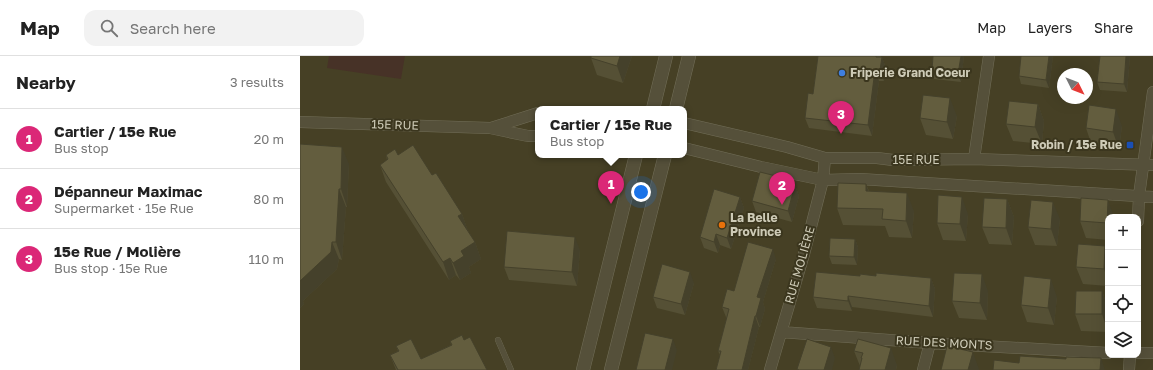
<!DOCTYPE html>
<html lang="en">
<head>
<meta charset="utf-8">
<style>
  :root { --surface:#fff; --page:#f2f2f2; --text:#222; --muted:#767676; --line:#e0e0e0; --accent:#db2777 }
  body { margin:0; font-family:"Golos Text",sans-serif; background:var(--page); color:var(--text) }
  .controls { position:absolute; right:12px; bottom:12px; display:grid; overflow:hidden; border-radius:8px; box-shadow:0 4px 16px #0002 }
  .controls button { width:36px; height:36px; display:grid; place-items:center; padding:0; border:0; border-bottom:1px solid var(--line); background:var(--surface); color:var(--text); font:20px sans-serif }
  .compass { position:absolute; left:757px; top:12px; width:36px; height:36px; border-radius:50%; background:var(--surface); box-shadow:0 4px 16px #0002; rotate:132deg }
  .you { position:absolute; left:341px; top:136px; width:14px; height:14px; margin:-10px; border:3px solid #fff; border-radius:50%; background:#1a73e8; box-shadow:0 0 0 6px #1a73e833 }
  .badge { display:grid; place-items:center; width:26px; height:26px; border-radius:50%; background:var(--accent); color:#fff; font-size:13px; font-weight:700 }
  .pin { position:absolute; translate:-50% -33px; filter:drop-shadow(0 1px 2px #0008) }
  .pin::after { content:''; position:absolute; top:21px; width:14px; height:12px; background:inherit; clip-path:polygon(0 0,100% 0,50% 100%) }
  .popup { position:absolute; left:235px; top:50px; width:152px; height:52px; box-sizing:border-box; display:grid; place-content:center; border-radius:8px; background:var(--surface); filter:drop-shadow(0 1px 3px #0005); font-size:13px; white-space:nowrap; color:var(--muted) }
  .popup b { font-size:15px; color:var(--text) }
  .popup::after { content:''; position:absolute; left:50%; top:100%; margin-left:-8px; border:8px solid transparent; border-top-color:var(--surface) }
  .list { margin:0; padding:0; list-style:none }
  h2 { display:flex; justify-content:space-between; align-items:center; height:52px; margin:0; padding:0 16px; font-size:17px }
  h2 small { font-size:13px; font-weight:400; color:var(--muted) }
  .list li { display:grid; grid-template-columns:26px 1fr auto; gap:12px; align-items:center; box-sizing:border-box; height:60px; padding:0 16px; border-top:1px solid var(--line) }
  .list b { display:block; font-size:15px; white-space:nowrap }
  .list p { margin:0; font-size:13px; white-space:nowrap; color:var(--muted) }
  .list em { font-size:13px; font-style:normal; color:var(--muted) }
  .icon { flex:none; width:22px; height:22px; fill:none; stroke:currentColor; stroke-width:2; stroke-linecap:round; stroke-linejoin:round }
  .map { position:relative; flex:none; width:853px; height:314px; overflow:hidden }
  header { display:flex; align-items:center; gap:24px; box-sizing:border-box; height:56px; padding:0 20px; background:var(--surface); border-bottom:1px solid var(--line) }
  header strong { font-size:19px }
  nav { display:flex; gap:22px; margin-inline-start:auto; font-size:14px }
  .search { width:280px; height:36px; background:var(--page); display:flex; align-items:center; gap:10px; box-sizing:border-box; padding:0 14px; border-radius:12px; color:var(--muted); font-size:15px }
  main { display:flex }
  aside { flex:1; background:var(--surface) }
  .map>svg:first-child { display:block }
</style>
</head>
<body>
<header>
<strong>Map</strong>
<div class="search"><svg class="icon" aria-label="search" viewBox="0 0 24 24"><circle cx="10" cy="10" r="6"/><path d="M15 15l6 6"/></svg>Search here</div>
<nav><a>Map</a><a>Layers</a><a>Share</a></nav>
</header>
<main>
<aside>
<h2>Nearby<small>3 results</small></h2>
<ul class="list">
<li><span class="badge">1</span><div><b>Cartier / 15e Rue</b><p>Bus stop</p></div><em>20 m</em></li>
<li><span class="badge">2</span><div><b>Dépanneur Maximac</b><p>Supermarket · 15e Rue</p></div><em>80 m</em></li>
<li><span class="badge">3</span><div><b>15e Rue / Molière</b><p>Bus stop · 15e Rue</p></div><em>110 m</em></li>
</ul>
</aside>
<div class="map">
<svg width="853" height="314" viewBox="0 0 853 314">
  <rect width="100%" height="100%" fill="#464025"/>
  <!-- green -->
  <path fill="#473227" d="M 29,0 L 105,0 L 101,23 L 27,12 Z"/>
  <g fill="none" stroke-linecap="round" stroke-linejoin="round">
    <defs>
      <path id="service" d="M 198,284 L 211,314"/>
      <path id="minor" d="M 0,66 L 190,72 L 228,80 L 238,80
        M 384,67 L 487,91 L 525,102 L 577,102 L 593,104 L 674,103 L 853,109
        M 191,72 L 238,57
        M 384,92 L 461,111 L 523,124 L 560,123 L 853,141
        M 674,103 L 689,0
        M 838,165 L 839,140 L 853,36
        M 481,276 L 630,287 L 808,297
        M 838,297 L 853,297
        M 470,314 L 504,198 L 523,124 L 525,102
        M 623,314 L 630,287
        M 829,314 L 830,299"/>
      <path id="tertiary" d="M 353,53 L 366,0
        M 376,53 L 389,0
        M 283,314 L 336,99
        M 311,314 L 365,99"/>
    </defs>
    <!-- service casing -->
    <use href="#service" stroke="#726e58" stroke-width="6"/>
    <!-- minor casing -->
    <use href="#minor" stroke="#726e58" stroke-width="12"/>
    <!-- tertiary casing -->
    <use href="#tertiary" stroke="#726e58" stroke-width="14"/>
    <!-- service -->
    <use href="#service" stroke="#55503a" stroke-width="5.5"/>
    <!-- minor -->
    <use href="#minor" stroke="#55503a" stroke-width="11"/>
    <!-- tertiary -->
    <use href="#tertiary" stroke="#55503a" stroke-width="13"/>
  </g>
  <!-- wall -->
  <path fill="#555035" d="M 291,0 L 332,0 L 323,27 L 297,19 L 291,2 Z
    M 518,0 L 581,0 L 581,1 L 582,1 L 586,12 L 584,25 L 579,25 L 572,80 L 509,72 L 505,62 L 513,38 Z
    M 633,0 L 664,0 L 661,26 L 634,23 L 632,15 Z
    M 753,0 L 749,32 L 721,28 L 719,20 Z
    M 800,0 L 830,0 L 827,36 L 800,34 L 797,26 Z
    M 738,48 L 744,65 L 742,88 L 713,85 L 706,68 Z
    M 657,60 L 653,83 L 626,79 L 620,62 Z
    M 822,70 L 819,93 L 792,90 L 786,72 Z
    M 0,88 L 49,108 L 47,151 L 46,151 L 42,204 L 39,203 L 37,213 L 3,245 L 4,248 L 0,252 Z
    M 86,99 L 98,99 L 132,119 L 162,158 L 168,175 L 175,186 L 181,203 L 169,211 L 171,217 L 160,224 L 156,219 L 149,224 L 86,126 L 80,109 L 87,104 Z
    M 489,127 L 495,129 L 499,140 L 492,166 L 456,156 L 452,145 Z
    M 566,128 L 569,135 L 614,155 L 612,182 L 589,181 L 585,170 L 543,169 L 537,152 Z
    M 440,141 L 444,152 L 431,193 L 420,189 L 418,197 L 404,192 L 400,181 Z
    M 707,143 L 714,161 L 712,189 L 689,188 L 682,171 Z
    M 668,158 L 666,185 L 643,184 L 637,167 Z
    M 808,161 L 808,184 L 786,182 L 780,165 Z
    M 760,163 L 757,190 L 735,189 L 728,171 Z
    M 555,183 L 558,191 L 557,209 L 532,208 L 529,200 Z
    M 805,190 L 808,197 L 808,230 L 783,228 L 776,211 Z
    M 280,194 L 277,230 L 209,224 L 204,211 Z
    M 476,203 L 463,246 L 465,253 L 460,271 L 459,271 L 448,314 L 416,314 L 420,299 L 418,295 L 427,262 L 426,261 L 422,251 L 434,235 Z
    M 560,220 L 576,220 L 631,222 L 635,233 L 633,261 L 552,251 L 552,255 L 517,252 L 513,241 Z
    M 394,227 L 385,259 L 357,252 L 353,241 Z
    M 688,235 L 687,264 L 659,262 L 652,245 Z
    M 802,235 L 808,252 L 808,276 L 781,275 L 775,258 Z
    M 757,241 L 754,269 L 727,266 L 721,249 Z
    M 558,283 L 597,309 L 596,314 L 559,314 L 560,310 L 554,295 Z
    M 164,284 L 187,314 L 96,314 L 90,299 L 98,295 L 96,290 L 121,303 L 151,289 L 150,285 Z"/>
  <!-- shaded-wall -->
  <path fill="#45412b" d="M 320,0 L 332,0 L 323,27 L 317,10 Z
    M 661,0 L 664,0 L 661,26 L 658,18 Z
    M 749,0 L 753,0 L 749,32 L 746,24 Z
    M 826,0 L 830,0 L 827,36 L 824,28 Z
    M 582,1 L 586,12 L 584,25 L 580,14 Z
    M 575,14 L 579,25 L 572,80 L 568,69 Z
    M 650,42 L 657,60 L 653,83 L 647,66 Z
    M 738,48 L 744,65 L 742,88 L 735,71 Z
    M 816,53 L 822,70 L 819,93 L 813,76 Z
    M 42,91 L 49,108 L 47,151 L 41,133 Z
    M 566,128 L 572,145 L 566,135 Z
    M 495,129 L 499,140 L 492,166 L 488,155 Z
    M 39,133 L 46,151 L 42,204 L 36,186 Z
    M 607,137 L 614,155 L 612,182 L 606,165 Z
    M 440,141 L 444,152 L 431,193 L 427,182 Z
    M 662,141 L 668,158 L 666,185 L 660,168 Z
    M 707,143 L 714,161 L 712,189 L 706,172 Z
    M 808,144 L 814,161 L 808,161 L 808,171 L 807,167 Z
    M 753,146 L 760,163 L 757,190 L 751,173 Z
    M 162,158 L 168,175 L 164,177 L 158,160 Z
    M 416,178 L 420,189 L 418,197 L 414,186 Z
    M 275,181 L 280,194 L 277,230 L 272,216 Z
    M 555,183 L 558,191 L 557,209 L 554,201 Z
    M 32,186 L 39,203 L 37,213 L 3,245 L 4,248 L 0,252 L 0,225 Z
    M 175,186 L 181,203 L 169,211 L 171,217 L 160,224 L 153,207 L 161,195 Z
    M 805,190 L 808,197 L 808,224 L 804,213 Z
    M 473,193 L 476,203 L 463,246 L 465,253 L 460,271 L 456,260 L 457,241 Z
    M 150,202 L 156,219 L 149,224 L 143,206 Z
    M 390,216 L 394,227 L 385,259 L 381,248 Z
    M 682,218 L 688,235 L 687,264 L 680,247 Z
    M 631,222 L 635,233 L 633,261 L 629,250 Z
    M 751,223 L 757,241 L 754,269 L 748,252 Z
    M 802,235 L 808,252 L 808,276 L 802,258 Z
    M 548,240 L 552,251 L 552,255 L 548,245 Z
    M 455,260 L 459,271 L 448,314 L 442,314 Z
    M 373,283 L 377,294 L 372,314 L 365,314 Z
    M 531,291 L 535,302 L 532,314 L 524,314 Z
    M 591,292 L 597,309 L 596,314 L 585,314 Z
    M 673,296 L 679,313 L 679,314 L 668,314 Z
    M 801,302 L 805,314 L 800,314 Z"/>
  <!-- building -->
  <path fill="#635d3e" stroke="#45412b" d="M 291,0 L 320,0 L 317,10 L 291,2 Z
    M 518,0 L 576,0 L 576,1 L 582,1 L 580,14 L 575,14 L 568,69 L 505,62 L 508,37 L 513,38 Z
    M 633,0 L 661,0 L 658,18 L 632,15 Z
    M 721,0 L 749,0 L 746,24 L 719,20 Z
    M 800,0 L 826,0 L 824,28 L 797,26 Z
    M 623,39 L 650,42 L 647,66 L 620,62 Z
    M 709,45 L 738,48 L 735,71 L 706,68 Z
    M 789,49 L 816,53 L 813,76 L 786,72 Z
    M 0,88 L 42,91 L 41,133 L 39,133 L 36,186 L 32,186 L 31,196 L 0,225 Z
    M 113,89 L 132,119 L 136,117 L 162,158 L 158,160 L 175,186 L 161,195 L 164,200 L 153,207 L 150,202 L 143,206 L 80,109 L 88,103 L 86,99 L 95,93 L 98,99 Z
    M 460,116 L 488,123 L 487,127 L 495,129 L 488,155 L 452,145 Z
    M 538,127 L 566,128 L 566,135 L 607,137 L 606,165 L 582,163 L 583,153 L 537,152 Z
    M 414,133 L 440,141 L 427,182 L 416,178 L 414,186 L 400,181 Z
    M 638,139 L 662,141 L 660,168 L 637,167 Z
    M 684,142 L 707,143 L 706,172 L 682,171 Z
    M 781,142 L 808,144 L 807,167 L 780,165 Z
    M 731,144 L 753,146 L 751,173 L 728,171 Z
    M 207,175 L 275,181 L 272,216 L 204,211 Z
    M 530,182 L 555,183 L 554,201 L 529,200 Z
    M 448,186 L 473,193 L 457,241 L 461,242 L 456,260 L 455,260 L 442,314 L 416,314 L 421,295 L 418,295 L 429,253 L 422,251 L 427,233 L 434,235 Z
    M 778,188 L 805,190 L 804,213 L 776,211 Z
    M 362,208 L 390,216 L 381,248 L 353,241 Z
    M 516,216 L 560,220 L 560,218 L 576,220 L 576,217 L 631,222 L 629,250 L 548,240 L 548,245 L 513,241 Z
    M 654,217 L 682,218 L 680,247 L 652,245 Z
    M 724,220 L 751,223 L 748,252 L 721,249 Z
    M 776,235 L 802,235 L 802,258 L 775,258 Z
    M 345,277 L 373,283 L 365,314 L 336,314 Z
    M 162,279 L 164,284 L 170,281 L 187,314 L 98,314 L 90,299 L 99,295 L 96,290 L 111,283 L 121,303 L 152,289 L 150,285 Z
    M 507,283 L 531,291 L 524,314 L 499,314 L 497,313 Z
    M 558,283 L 591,292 L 585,314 L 559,314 L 562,302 L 561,302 L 563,297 L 554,295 Z
    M 647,290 L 673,296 L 668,314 L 641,314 Z
    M 720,300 L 766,303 L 766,301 L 801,302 L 800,314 L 693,314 L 694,304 L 719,307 Z"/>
  <!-- markers -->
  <circle fill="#3f7fe0" stroke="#3b361e" stroke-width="1.5" cx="542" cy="17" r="4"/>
  <rect fill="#1a4fb4" stroke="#3b361e" stroke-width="1.5" x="826" y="85" width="8" height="8" rx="2"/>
  <circle fill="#e8710a" stroke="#3b361e" stroke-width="1.5" cx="422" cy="169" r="4"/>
  <g text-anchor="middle" stroke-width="4" stroke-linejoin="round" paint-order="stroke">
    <!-- poi labels -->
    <g font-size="12" font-weight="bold" fill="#cecbb7" stroke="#3b361e" text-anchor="start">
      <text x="550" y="21">Friperie Grand Coeur</text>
      <text x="822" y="93" text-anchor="end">Robin / 15e Rue</text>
      <text x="430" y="166">La Belle<tspan x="430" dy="14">Province</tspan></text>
    </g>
    <!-- street labels -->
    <g font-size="12" fill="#cecbb7" stroke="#3b361e">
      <text transform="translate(95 69) rotate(2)" y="4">15E RUE</text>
      <text x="616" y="108">15E RUE</text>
      <text transform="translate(500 209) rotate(-74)" y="4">RUE MOLIÈRE</text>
      <text transform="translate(644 287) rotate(3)" y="4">RUE DES MONTS</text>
    </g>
  </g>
</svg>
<div class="controls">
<button>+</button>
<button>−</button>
<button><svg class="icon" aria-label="locate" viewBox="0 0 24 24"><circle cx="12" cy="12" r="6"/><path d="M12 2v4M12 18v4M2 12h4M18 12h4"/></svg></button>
<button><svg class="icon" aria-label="layers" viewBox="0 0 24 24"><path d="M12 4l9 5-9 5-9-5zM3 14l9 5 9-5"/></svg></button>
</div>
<svg class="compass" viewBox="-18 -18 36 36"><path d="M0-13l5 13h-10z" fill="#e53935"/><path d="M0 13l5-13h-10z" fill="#767676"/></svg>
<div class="you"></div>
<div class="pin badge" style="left:311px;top:148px">1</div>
<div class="popup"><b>Cartier / 15e Rue</b>Bus stop</div>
<div class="pin badge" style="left:482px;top:149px">2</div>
<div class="pin badge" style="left:541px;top:78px">3</div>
</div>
</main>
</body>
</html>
